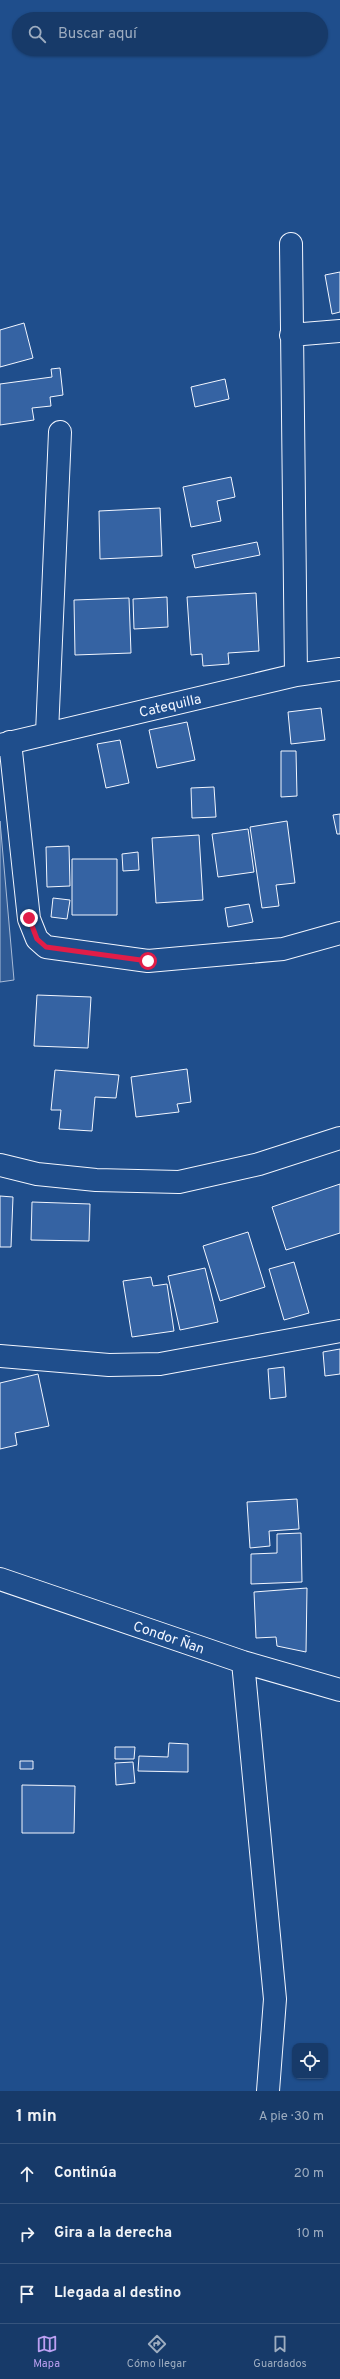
<!DOCTYPE html>
<html lang="es">
<head>
<meta charset="utf-8">
<style>
  :root { --surface:#173a69; --page:#20416f; --text:#f1f3f6; --muted:#9eadc0; --line:#36547d; --accent:#bca0f2 }
  body { margin:0; font-family:Overpass,sans-serif; background:var(--page); color:var(--text) }
  .controls { position:absolute; right:12px; bottom:12px; display:grid; overflow:hidden; border-radius:8px; box-shadow:0 1px 3px #0004 }
  .controls button { width:36px; height:36px; display:grid; place-items:center; padding:0; border:0; border-bottom:1px solid var(--line); background:var(--surface); color:var(--text); font:20px sans-serif }
  .stop { position:absolute; width:12px; height:12px; margin:-9px; border:3px solid #e11d48; border-radius:50%; background:#fff }
  .stop.end { background:#e11d48; border-color:#fff; box-shadow:0 1px 4px #0008 }
  .list { margin:0; padding:0; list-style:none }
  h2 { display:flex; justify-content:space-between; align-items:center; height:52px; margin:0; padding:0 16px; font-size:17px }
  h2 small { font-size:13px; font-weight:400; color:var(--muted) }
  .list li { display:grid; grid-template-columns:26px 1fr auto; gap:12px; align-items:center; box-sizing:border-box; height:60px; padding:0 16px; border-top:1px solid var(--line) }
  .list b { display:block; font-size:15px; white-space:nowrap }
  .list em { font-size:13px; font-style:normal; color:var(--muted) }
  .icon { flex:none; width:22px; height:22px; fill:none; stroke:currentColor; stroke-width:2; stroke-linecap:round; stroke-linejoin:round }
  .map { position:relative; flex:none; width:340px; height:2091px; overflow:hidden }
  .search { position:absolute; background:var(--surface); box-shadow:0 1px 3px #0004; left:12px; right:12px; top:12px; height:44px; display:flex; align-items:center; gap:10px; box-sizing:border-box; padding:0 14px; border-radius:22px; color:var(--muted); font-size:15px }
  .sheet { height:232px; background:var(--surface) }
  nav { display:flex; justify-content:space-around; align-items:center; box-sizing:border-box; height:56px; border-top:1px solid var(--line); background:var(--surface); font-size:11px; color:var(--muted) }
  nav a { display:grid; justify-items:center; gap:2px }
  nav .on { color:var(--accent) }
  .map>svg:first-child { display:block }
</style>
</head>
<body>
<div class="map">
<svg width="340" height="2091" viewBox="0 0 340 2091">
  <rect width="100%" height="100%" fill="#1f4e8c"/>
  <!-- built -->
  <path fill="#305b95" stroke="#a8bbd7" d="M 0,821 L 14,980 L 0,982 Z"/>
  <!-- building -->
  <path fill="#3563a3" stroke="#f2f6ff" d="M 340,272 L 340,312 L 332,314 L 325,275 Z
    M 24,323 L 33,358 L 0,367 L 0,330 Z
    M 60,368 L 63,395 L 50,397 L 51,406 L 32,408 L 34,420 L 0,425 L 0,384 L 52,377 L 51,369 Z
    M 225,379 L 229,399 L 195,407 L 191,387 Z
    M 231,477 L 235,497 L 217,501 L 221,521 L 191,527 L 183,487 Z
    M 160,508 L 162,556 L 100,559 L 99,511 Z
    M 257,542 L 260,555 L 195,568 L 192,555 Z
    M 256,593 L 259,651 L 228,653 L 229,664 L 203,666 L 202,654 L 191,655 L 187,597 Z
    M 167,597 L 168,627 L 134,629 L 133,599 Z
    M 129,598 L 131,653 L 75,655 L 74,600 Z
    M 321,708 L 325,740 L 291,744 L 288,712 Z
    M 187,722 L 195,760 L 157,768 L 149,730 Z
    M 120,740 L 129,783 L 106,788 L 97,744 Z
    M 281,751 L 296,751 L 297,796 L 281,797 Z
    M 214,787 L 216,817 L 192,818 L 191,788 Z
    M 340,814 L 340,834 L 337,834 L 333,815 Z
    M 287,821 L 295,883 L 276,885 L 279,906 L 262,908 L 250,827 Z
    M 248,829 L 254,872 L 218,877 L 212,834 Z
    M 199,835 L 203,900 L 156,903 L 152,838 Z
    M 69,846 L 70,886 L 47,887 L 46,847 Z
    M 138,852 L 139,870 L 123,871 L 122,854 Z
    M 72,859 L 117,859 L 117,915 L 72,915 Z
    M 53,898 L 70,900 L 67,919 L 51,917 Z
    M 249,904 L 253,922 L 228,927 L 225,908 Z
    M 37,995 L 91,997 L 88,1048 L 34,1046 Z
    M 187,1069 L 191,1102 L 177,1104 L 179,1112 L 136,1117 L 131,1077 Z
    M 55,1070 L 119,1075 L 116,1098 L 95,1097 L 92,1131 L 59,1129 L 61,1110 L 51,1110 Z
    M 340,1184 L 340,1233 L 286,1250 L 272,1207 Z
    M 0,1196 L 13,1197 L 11,1247 L 0,1247 Z
    M 32,1202 L 90,1204 L 89,1241 L 31,1240 Z
    M 248,1232 L 265,1287 L 220,1301 L 203,1246 Z
    M 294,1262 L 309,1313 L 284,1320 L 269,1269 Z
    M 205,1268 L 218,1322 L 180,1330 L 168,1276 Z
    M 151,1277 L 153,1286 L 167,1284 L 174,1331 L 132,1337 L 123,1281 Z
    M 340,1349 L 340,1374 L 325,1376 L 323,1352 Z
    M 284,1367 L 286,1397 L 270,1399 L 268,1369 Z
    M 38,1374 L 49,1426 L 15,1433 L 17,1445 L 0,1449 L 0,1383 Z
    M 297,1499 L 299,1529 L 269,1531 L 270,1546 L 250,1548 L 247,1502 Z
    M 301,1533 L 302,1582 L 251,1584 L 251,1554 L 277,1553 L 277,1534 Z
    M 307,1588 L 306,1652 L 277,1646 L 276,1637 L 256,1638 L 254,1592 Z
    M 169,1743 L 188,1744 L 188,1772 L 138,1771 L 139,1756 L 168,1757 Z
    M 115,1747 L 135,1747 L 134,1759 L 115,1759 Z
    M 20,1761 L 33,1761 L 33,1769 L 20,1769 Z
    M 133,1762 L 135,1783 L 116,1785 L 115,1763 Z
    M 22,1785 L 75,1786 L 74,1833 L 22,1833 Z"/>
  <g fill="none" stroke-linecap="round" stroke-linejoin="round">
    <defs>
      <path id="street" d="M 291,244 L 296,675
        M 291,335 L 340,331
        M 47,733 L 60,432
        M 10,742 L 29,919 L 37,939 L 46,947 L 148,961 L 283,949 L 340,933
        M 0,745 L 296,675 L 340,669
        M 0,1165 L 37,1174 L 96,1180 L 179,1182 L 259,1164 L 340,1138
        M 0,1356 L 109,1365 L 160,1364 L 340,1331
        M 0,1579 L 243,1662 L 340,1690
        M 243,1662 L 275,1999 L 268,2091"/>
    </defs>
    <!-- street casing -->
    <use href="#street" stroke="#f2f6ff" stroke-width="24"/>
    <!-- street -->
    <use href="#street" stroke="#1f4e8c" stroke-width="22"/>
  </g>
  <g fill="none" stroke-linecap="round" stroke-linejoin="round">
    <!-- route -->
    <path stroke="#e11d48" stroke-width="5" d="M 29,918 L 37,939 L 46,947 L 148,961"/>
  </g>
  <g text-anchor="middle" stroke-width="3" stroke-linejoin="round" paint-order="stroke">
    <!-- street labels -->
    <g font-size="14" fill="#f2f6ff" stroke="#1f4e8c">
      <text transform="translate(170 705) rotate(-13)" y="5">Catequilla</text>
      <text transform="translate(169 1637) rotate(19)" y="5">Condor Ñan</text>
    </g>
  </g>
</svg>
<div class="controls">
<button><svg class="icon" aria-label="locate" viewBox="0 0 24 24"><circle cx="12" cy="12" r="6"/><path d="M12 2v4M12 18v4M2 12h4M18 12h4"/></svg></button>
</div>
<div class="stop" style="left:148px;top:961px"></div>
<div class="stop end" style="left:29px;top:918px"></div>
<div class="search"><svg class="icon" aria-label="search" viewBox="0 0 24 24"><circle cx="10" cy="10" r="6"/><path d="M15 15l6 6"/></svg>Buscar aquí</div>
</div>
<section class="sheet">
<h2>1 min<small>A pie · 30 m</small></h2>
<ul class="list">
<li><svg class="icon" aria-label="ahead" viewBox="0 0 24 24"><path d="M12 20V5M6 11l6-6 6 6"/></svg><div><b>Continúa</b></div><em>20 m</em></li>
<li><svg class="icon" aria-label="right" viewBox="0 0 24 24"><path d="M7 20v-9h11M14 6l5 5-5 5"/></svg><div><b>Gira a la derecha</b></div><em>10 m</em></li>
<li><svg class="icon" aria-label="arrive" viewBox="0 0 24 24"><path d="M6 21V4h12l-3 4 3 4H6"/></svg><div><b>Llegada al destino</b></div></li>
</ul>
</section>
<nav>
<a class="on"><svg class="icon" aria-label="map" viewBox="0 0 24 24"><path d="M3 6l6-2 6 2 6-2v14l-6 2-6-2-6 2zM9 4v14M15 6v14"/></svg>Mapa</a>
<a><svg class="icon" aria-label="directions" viewBox="0 0 24 24"><path d="M12 3l9 9-9 9-9-9zM9 14v-3h6M13 9l2 2-2 2"/></svg>Cómo llegar</a>
<a><svg class="icon" aria-label="saved" viewBox="0 0 24 24"><path d="M7 4h10v16l-5-4-5 4z"/></svg>Guardados</a>
</nav>
</body>
</html>
